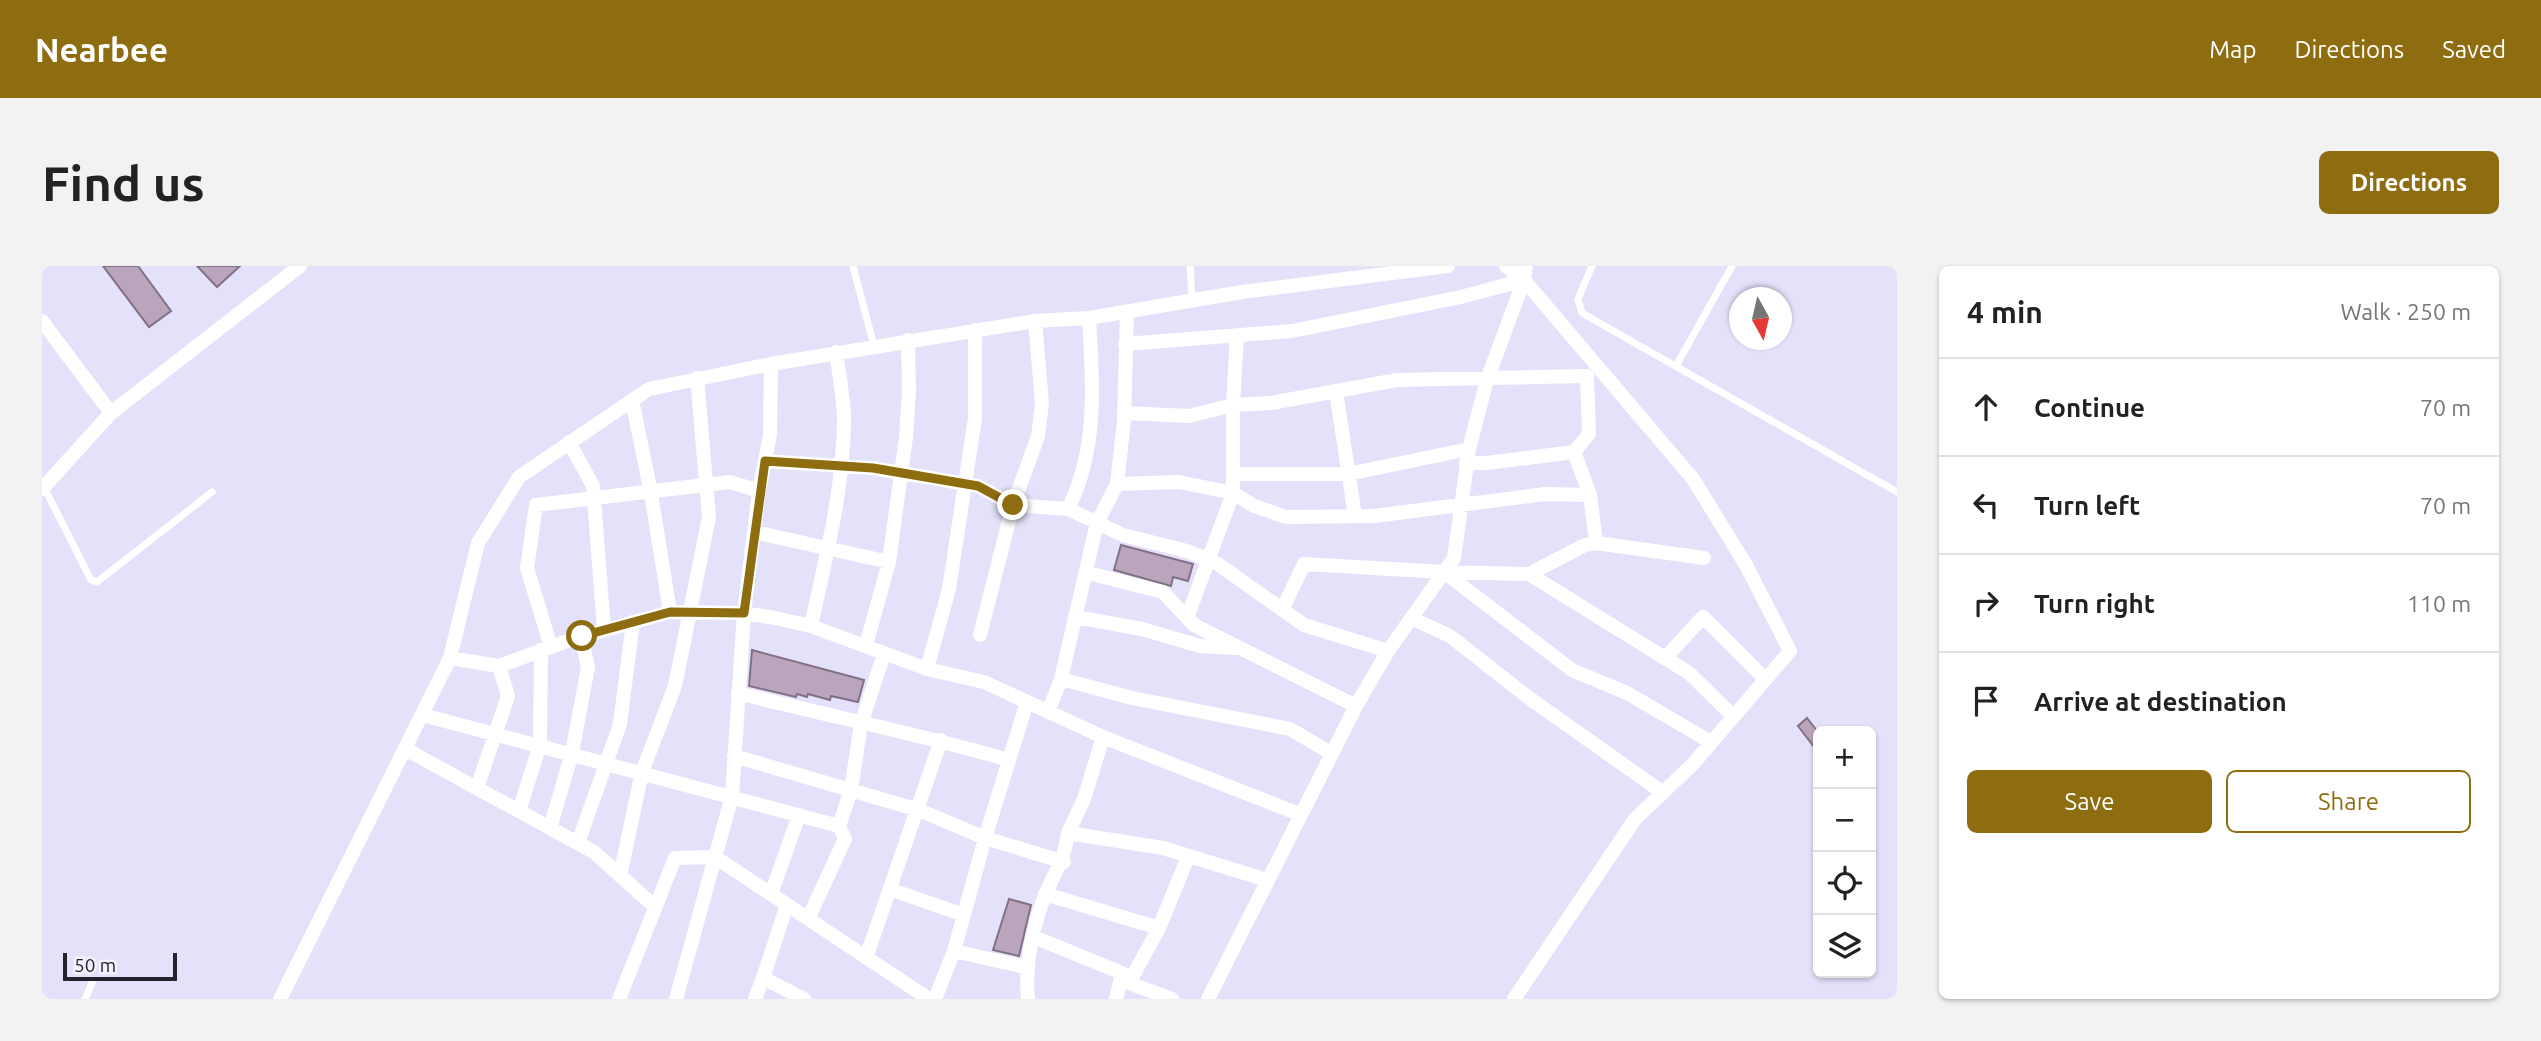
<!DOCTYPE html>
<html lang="en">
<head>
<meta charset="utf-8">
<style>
  :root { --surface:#fff; --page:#f2f2f2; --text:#222; --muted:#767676; --line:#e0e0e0; --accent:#8e6d10 }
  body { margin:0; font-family:Ubuntu,sans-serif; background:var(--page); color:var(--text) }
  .controls { position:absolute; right:21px; bottom:21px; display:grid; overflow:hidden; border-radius:10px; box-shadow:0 2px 5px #0004 }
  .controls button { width:63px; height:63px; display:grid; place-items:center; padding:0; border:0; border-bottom:2px solid var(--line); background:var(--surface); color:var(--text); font:35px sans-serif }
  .compass { position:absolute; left:1687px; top:21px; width:63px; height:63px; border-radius:50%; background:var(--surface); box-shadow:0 2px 5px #0004; rotate:172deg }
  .scale { position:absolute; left:21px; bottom:18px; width:114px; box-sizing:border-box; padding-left:7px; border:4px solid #23222d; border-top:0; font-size:19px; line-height:24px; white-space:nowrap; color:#23222d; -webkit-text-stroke:5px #f2f1fd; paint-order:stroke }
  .stop { position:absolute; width:21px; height:21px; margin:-16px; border:5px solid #8e6d10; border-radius:50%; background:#fff }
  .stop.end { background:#8e6d10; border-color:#fff; box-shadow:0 2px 7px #0008 }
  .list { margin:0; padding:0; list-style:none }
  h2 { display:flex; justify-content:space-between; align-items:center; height:91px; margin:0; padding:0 28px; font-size:30px }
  h2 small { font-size:23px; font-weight:400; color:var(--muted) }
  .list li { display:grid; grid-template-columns:46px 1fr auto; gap:21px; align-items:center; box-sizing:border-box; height:98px; padding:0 28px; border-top:2px solid var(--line) }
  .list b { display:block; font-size:26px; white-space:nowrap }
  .list em { font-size:23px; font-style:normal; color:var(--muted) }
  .actions { display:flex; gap:14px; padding:21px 28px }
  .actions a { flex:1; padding:16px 0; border:2px solid var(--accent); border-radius:10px; text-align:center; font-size:24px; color:var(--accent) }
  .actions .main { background:var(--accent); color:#fff }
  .icon { flex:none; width:38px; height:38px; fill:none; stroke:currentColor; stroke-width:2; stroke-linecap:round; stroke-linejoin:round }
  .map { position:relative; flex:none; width:1855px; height:733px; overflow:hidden; border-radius:10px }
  header { display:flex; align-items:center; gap:42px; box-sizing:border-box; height:98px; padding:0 35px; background:var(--accent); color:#fff }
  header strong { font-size:33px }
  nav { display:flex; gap:38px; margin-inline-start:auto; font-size:24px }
  .intro { display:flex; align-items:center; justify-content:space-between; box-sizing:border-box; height:168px; padding:0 42px }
  h1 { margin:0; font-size:49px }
  .button { padding:18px 32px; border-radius:10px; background:var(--accent); color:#fff; font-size:24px; font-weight:700 }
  main { display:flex; gap:42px; padding:0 42px }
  aside { flex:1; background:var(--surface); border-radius:10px; box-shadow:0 2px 5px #0004 }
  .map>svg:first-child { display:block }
</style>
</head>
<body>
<header>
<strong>Nearbee</strong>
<nav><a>Map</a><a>Directions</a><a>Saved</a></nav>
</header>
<div class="intro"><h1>Find us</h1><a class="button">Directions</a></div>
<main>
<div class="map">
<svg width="1855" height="733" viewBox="0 0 1855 733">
  <rect width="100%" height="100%" fill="#e4e2fa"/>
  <!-- building -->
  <path fill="#baa5bd" stroke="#827086" stroke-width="2" d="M 61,0 L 96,0 L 129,45 L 107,61 Z
    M 155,0 L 198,0 L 175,21 Z
    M 1079,279 L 1151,298 L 1146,315 L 1131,311 L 1129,320 L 1072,304 Z
    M 710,384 L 822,414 L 816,436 L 789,430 L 788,434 L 766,428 L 765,431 L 755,428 L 754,431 L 707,420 Z
    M 1765,452 L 1776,466 L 1776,486 L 1756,460 Z
    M 967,633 L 989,639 L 977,690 L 951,684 Z"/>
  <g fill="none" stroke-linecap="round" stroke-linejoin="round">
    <!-- lane -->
    <path stroke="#fff" stroke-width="7" d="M 811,0 L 832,80
      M 1148,0 L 1150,35
      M 1550,0 L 1536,33 L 1540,47 L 1855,226
      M 1634,100 L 1690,0
      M 2,221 L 49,314 L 55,316 L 170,226
      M 43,733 L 51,715"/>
    <!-- street -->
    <path stroke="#fff" stroke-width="14" d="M 1464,0 L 1482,14 L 1484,0
      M 0,55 L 69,147 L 0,223
      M 1083,78 L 1250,65 L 1419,31 L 1482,14 L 1445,114 L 1427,183 L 1412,292 L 1346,385 L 1314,440 L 1166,733
      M 729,98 L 993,55 L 1047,52 L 1200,26 L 1406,0
      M 1294,125 L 1313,250
      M 590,134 L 609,227 L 628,346
      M 69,147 L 258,0
      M 1082,147 L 1147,150 L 1191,139 L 1229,137 L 1355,114 L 1545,110 L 1547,168 L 1532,186 L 1548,229 L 1554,277
      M 527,176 L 551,220 L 562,364
      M 723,195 L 830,202 L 936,220 L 971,239 L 1026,243 L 1081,269 L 1145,285 L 1176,298 L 1262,359 L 1346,385
      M 1424,197 L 1445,197 L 1532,186
      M 1192,208 L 1306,208 L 1427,183
      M 1075,218 L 1137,216 L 1191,227 L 1212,240 L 1244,251 L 1332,250 L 1503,228 L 1548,229
      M 1026,243 C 1056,183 1051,117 1047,52
      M 712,266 L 847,296
      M 1402,306 L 1530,404 L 1585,427 L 1669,476
      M 1046,307 L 1121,326 L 1152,359 L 1314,440
      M 1487,308 L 1543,279 L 1554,277 L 1662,292
      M 1240,344 L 1262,298 L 1402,306 L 1487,308 L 1647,407 L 1691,450
      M 1034,351 L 1100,363 L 1158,380 L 1194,382
      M 1145,352 L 1191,227 L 1191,139 L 1195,69
      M 1369,352 L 1408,370 L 1487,432 L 1620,526
      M 769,360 C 784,291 802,222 802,151 C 801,129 797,107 794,86
      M 938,369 L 971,239 L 996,170 L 1000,137 L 993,55
      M 824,379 L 847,296 L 864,171 L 867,125 L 866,74
      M 509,381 L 485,302 L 494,239 L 688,216 L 717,225 L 702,347 L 690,530 L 634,733
      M 1624,391 L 1661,351 L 1723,413
      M 408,392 L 436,277 L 477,211 L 607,123 L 729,98 L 728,169 L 717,225
      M 885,403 L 907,323 L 933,152 L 933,64
      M 1019,413 L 1090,432 L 1248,463 L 1289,487
      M 696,427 C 787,450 878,468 967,494
      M 1006,446 L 1019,413 L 1055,257 L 1075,218 L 1082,155 L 1085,46
      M 381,449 L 797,560 L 809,524 L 819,458 L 842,388
      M 365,484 L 552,586 L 612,640
      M 692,490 L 877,544 L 943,572 L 1022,596
      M 435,522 L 466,430 L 457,400
      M 477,545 L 498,479 L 499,384
      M 508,562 L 530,487 L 546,401 L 539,370
      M 1026,567 L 1042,533 L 1061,471
      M 536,577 L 578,458 L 591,356
      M 578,610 L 600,506 L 633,420 L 667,251 L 655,112
      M 850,624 L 922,649
      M 729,628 L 757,549
      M 1003,628 L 1117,662
      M 766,653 L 803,573 L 797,560
      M 992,671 L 1080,707 L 1087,717 L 1130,733
      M 912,685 L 983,701
      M 824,692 L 899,474
      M 721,712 L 745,639
      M 1087,717 L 1117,662 L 1146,591
      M 238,733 L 408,392 L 457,400 L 528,374 L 628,346 L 702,347 L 733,352 L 769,360 L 885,403 L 942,416 L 1061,471 L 1257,548
      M 577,733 L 633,592 L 673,591 L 887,733
      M 713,733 L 721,712 L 762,733
      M 893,733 L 912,685 L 943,572 L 985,436
      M 986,733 C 983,699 990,660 1004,627 C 1015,601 1021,598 1026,567 L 1121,582 L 1225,614
      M 1074,733 L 1080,707
      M 1472,733 L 1593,553 L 1650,499 L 1748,385 L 1704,299 L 1651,213 L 1482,14"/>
  </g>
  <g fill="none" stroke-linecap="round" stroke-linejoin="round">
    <!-- route -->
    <path stroke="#8e6d10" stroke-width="9" d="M 540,370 L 628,346 L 702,347 L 723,195 L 831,202 L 936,220 L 971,239"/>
  </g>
</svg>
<div class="controls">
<button>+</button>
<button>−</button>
<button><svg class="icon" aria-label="locate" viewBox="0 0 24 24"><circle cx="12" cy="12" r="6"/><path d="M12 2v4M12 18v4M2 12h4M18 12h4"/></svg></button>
<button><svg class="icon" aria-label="layers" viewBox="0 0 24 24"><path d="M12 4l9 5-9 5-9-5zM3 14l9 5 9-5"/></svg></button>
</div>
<svg class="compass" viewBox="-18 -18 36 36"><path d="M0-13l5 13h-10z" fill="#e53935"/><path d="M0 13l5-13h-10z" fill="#767676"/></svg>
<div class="scale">50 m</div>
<div class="stop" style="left:540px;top:370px"></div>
<div class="stop end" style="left:971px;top:239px"></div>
</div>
<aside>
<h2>4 min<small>Walk · 250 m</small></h2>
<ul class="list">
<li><svg class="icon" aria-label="ahead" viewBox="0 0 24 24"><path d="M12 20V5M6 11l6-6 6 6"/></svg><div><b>Continue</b></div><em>70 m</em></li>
<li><svg class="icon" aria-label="left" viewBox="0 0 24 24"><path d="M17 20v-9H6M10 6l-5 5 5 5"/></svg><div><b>Turn left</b></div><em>70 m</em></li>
<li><svg class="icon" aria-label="right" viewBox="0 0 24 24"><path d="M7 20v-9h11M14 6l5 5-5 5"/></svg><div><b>Turn right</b></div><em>110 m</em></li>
<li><svg class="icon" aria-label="arrive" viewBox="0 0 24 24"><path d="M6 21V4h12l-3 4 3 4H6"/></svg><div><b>Arrive at destination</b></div></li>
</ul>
<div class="actions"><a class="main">Save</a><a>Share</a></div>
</aside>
</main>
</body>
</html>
